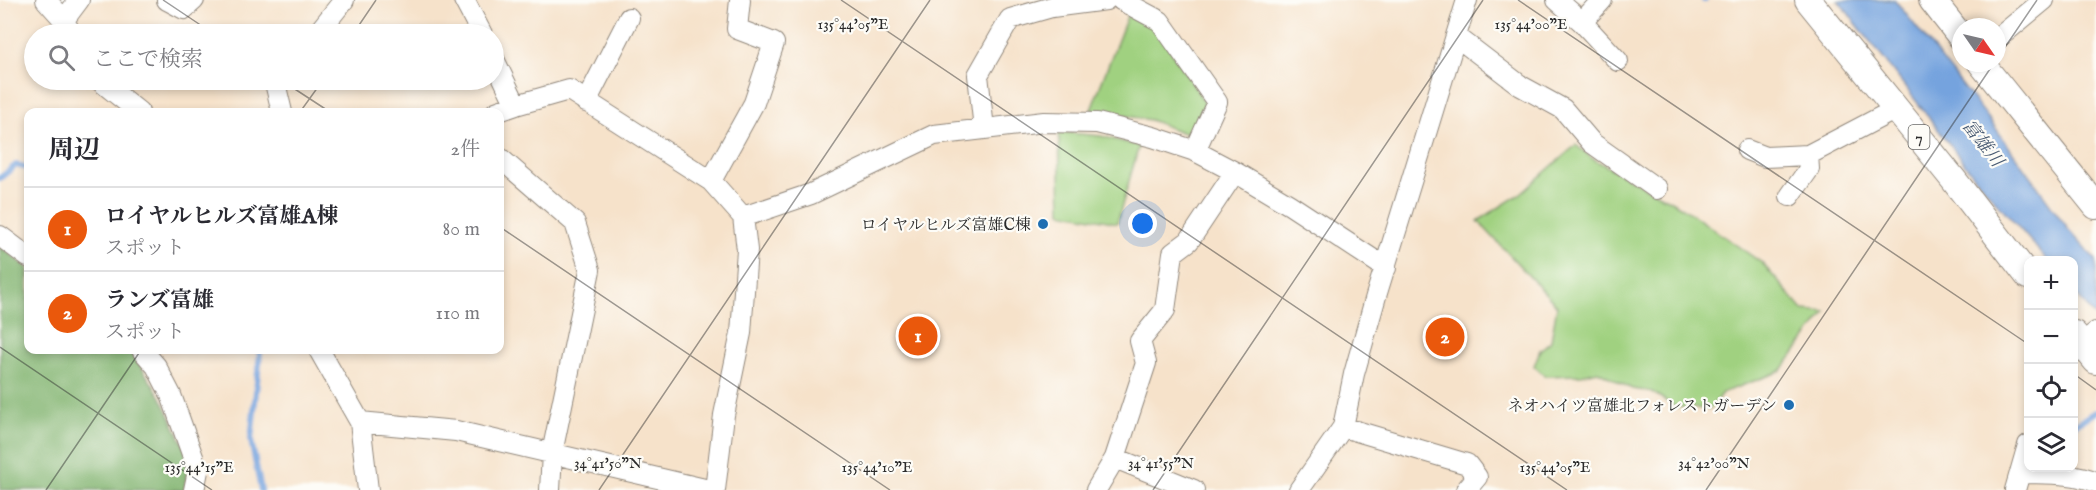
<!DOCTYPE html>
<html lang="ja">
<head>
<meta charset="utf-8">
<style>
  :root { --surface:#fff; --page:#f7f7f7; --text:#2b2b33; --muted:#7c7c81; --line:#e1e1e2; --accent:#ea580c }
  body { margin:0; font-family:"IM FELL English","Noto Serif JP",serif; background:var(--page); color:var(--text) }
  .controls { position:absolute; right:18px; bottom:18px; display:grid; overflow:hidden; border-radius:12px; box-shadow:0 3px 9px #0003 }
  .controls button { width:54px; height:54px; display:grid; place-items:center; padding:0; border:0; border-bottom:2px solid var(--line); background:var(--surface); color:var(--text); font:30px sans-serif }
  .compass { position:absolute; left:1952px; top:18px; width:54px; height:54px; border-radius:50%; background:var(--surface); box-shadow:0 3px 9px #0003; rotate:124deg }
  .you { position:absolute; left:1143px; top:224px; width:21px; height:21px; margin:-15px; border:4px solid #fff; border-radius:50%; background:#1a73e8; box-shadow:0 0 0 9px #1a73e833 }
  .badge { display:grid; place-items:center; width:39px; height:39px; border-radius:50%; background:var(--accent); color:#fff; font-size:20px; font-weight:700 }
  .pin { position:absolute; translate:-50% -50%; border:3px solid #fff; box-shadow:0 2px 6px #0006 }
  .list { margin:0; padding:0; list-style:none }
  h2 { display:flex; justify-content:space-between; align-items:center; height:78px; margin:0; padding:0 24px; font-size:26px }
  h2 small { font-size:20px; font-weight:400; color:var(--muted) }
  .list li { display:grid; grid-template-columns:39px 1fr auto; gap:18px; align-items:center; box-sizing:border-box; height:84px; padding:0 24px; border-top:2px solid var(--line) }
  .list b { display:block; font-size:22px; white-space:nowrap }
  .list p { margin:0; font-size:20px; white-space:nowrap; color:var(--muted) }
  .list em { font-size:20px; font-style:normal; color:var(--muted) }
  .icon { flex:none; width:33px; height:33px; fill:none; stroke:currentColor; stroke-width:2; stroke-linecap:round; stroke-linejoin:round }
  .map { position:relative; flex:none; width:2096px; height:490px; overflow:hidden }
  .search { position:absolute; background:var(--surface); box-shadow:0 3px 9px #0003; left:24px; top:24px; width:480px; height:66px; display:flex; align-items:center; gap:15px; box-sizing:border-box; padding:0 21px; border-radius:33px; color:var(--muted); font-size:22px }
  .panel { position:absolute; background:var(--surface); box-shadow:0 3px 9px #0003; left:24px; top:108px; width:480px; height:246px; border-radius:12px }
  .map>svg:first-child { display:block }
</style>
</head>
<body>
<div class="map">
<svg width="2096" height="490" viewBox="0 0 2096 490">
  <rect width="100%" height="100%" fill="#fdfcf7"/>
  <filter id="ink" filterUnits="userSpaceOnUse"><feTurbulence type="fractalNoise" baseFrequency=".0167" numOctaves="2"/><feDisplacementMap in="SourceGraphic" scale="12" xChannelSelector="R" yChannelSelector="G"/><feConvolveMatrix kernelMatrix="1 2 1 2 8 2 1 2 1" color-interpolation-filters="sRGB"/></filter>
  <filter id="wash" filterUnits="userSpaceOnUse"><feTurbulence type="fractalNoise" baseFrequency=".008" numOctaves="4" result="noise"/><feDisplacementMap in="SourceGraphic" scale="24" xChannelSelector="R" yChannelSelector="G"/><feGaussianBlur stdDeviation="1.35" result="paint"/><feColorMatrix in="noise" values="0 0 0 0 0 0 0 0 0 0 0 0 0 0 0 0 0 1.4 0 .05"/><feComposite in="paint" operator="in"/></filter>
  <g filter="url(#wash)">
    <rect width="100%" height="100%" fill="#f6e2ca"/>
    <!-- green -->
    <path fill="#a0d180" stroke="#667e56" stroke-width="1.5" d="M 1128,14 L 1155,26 L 1205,103 L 1189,135 L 1150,120 L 1091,110 Z
      M 1059,132 L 1101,136 L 1139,146 L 1117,223 L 1061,212 Z
      M 1576,145 L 1593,159 L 1680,206 L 1762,263 L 1803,310 L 1826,312 L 1781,371 L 1722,393 L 1710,409 L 1675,407 L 1652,392 L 1632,389 L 1598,371 L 1581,375 L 1545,376 L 1534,366 L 1540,350 L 1551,341 L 1557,306 L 1478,221 L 1520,194 Z"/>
    <!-- forest -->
    <path fill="#80b36e" stroke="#566f4c" stroke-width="1.5" d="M 0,246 L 28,268 L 28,350 L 130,350 L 161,397 L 186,450 L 187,472 L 184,490 L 0,490 Z"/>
    <!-- water -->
    <path fill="#75a3de" stroke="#506784" stroke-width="1.5" d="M 1838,0 L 1895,0 L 1992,123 L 2068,229 L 2096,260 L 2096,318 L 2074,292 L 2074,260 L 2047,260 L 1974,176 Z"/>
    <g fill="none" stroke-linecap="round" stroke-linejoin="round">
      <!-- stream -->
      <path stroke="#75a3de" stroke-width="6" d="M 1704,0 L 1705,0
        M 0,178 L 16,165 L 28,168
        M 257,350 L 260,353 L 251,440 L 261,490
        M 2074,425 L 2096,412"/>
    </g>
  </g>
  <g filter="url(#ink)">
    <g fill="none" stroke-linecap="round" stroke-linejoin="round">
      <defs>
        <path id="minor" d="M 46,0 L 64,20 L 71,34
          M 167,0 L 184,9 L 194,0
          M 464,0 L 482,34
          M 1121,0 L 1160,21 L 1217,102 L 1195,151
          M 1557,0 L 1582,22 L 1618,61
          M 64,20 L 79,0
          M 1582,22 L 1602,0
          M 317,34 L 344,0
          M 1457,37 L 1521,86 L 1563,109 L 1592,143 L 1657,189
          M 1997,39 L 2044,0
          M 494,59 L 516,105
          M 99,80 L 139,112
          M 282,80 L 276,87 L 282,112
          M 586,102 L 629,18
          M 496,112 L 516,105 L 569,90 L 711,181 L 743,217 L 747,250 L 741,333 L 724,415 L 715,490
          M 984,129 L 978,75 L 1010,19 L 1052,7 L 1106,0
          M 1747,150 L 1765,157 L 1808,155 L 1896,109
          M 500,158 L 575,223 L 590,270 L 552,453 L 550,490
          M 711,181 L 754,103 L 774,43 L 737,29 L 740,0
          M 1790,196 L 1809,169 L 1808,155
          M 743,217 L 811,194 L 934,135 L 1044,122 L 1097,123 L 1153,137 L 1195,151 L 1235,172 L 1290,205 L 1386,268
          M 0,236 L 28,257
          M 142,350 L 156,366 L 171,395 L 198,471 L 194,490
          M 319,350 L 360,422 L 368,490
          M 2074,353 L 2081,344 L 2096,332
          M 360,422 L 456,431 L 709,490
          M 1343,427 L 1467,464 L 1477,477 L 1466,490
          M 1115,458 L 1194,490
          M 2021,473 C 2046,474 2073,472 2096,482
          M 1096,490 L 1115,458 L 1146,363 L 1140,341 L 1165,310 L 1173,253 L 1189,241 L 1235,172
          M 1299,490 L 1343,427 L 1354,374 L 1376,296 L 1467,0
          M 2015,490 L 2028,445"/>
        <path id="major" d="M 1808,0 L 1953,179 L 2028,276
          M 1932,0 L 1961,37
          M 1981,63 L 2096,206
          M 2074,334 L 2096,361"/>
      </defs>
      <!-- minor casing -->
      <use href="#minor" stroke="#90867a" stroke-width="22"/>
      <!-- major casing -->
      <use href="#major" stroke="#90867a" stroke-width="28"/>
      <!-- minor -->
      <use href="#minor" stroke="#fff" stroke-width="20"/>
      <!-- major -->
      <use href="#major" stroke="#fff" stroke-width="26"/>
    </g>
  </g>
  <!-- ticks -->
  <path fill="none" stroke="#2b2b2b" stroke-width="1.5" stroke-opacity="0.45" d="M 163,0 L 214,34M 841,0 L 1567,490M 1518,0 L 2028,344M 353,34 L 376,0M 1997,59 L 2037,0M 281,80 L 330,112M 300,112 L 323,80M 500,227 L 890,490M 0,347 L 212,490M 2074,374 L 2096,390M 46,490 L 141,350M 599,490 L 930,0M 1153,490 L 1483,0M 1706,490 L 1994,63"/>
  <!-- markers -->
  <g fill="#1f6fb2" stroke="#fdfcf7" stroke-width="2">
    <circle cx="1043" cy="224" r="6"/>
    <circle cx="1789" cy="405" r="6"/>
  </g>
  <g text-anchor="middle" stroke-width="4.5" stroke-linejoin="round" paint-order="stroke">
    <!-- shield labels -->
    <rect fill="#fdfcf7" stroke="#6a6a68" stroke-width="1.5" x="1908.5" y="125" width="21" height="24" rx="4.5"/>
    <g font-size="15" font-weight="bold" fill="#2b2b2b">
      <text x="1919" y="142">7</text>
    </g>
    <!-- poi labels -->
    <g font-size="16" fill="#2b2b2b" stroke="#fdfcf7" text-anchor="end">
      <text x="1031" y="230">ロイヤルヒルズ富雄C棟</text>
      <text x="1777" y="411">ネオハイツ富雄北フォレストガーデン</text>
    </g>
    <!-- water labels -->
    <g font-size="18" font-style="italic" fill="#495b73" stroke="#fdfcf7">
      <text transform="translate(1983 143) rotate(52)" y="6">富雄川</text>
    </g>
  </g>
  <g font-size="15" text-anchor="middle" fill="#2b2b2b" stroke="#fdfcf7" stroke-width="4.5" stroke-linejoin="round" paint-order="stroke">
    <text x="853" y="29">135°44'05"E</text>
    <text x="1531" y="29">135°44'00"E</text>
    <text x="608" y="468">34°41'50"N</text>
    <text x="1161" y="468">34°41'55"N</text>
    <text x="1714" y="468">34°42'00"N</text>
    <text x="199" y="472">135°44'15"E</text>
    <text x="877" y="472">135°44'10"E</text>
    <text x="1555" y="472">135°44'05"E</text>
  </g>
</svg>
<div class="controls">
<button>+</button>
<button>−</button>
<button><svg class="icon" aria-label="locate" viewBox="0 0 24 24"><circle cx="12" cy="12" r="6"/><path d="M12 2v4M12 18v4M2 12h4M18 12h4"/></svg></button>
<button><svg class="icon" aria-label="layers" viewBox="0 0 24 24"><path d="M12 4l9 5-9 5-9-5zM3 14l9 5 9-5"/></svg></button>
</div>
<svg class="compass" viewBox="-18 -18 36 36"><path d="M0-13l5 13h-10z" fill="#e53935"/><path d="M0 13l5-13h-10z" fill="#7c7c81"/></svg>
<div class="you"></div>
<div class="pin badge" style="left:918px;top:336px">1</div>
<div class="pin badge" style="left:1445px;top:337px">2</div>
<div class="search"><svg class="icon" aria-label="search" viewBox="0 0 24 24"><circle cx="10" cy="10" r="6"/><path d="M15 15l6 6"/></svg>ここで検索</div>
<section class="panel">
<h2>周辺<small>2件</small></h2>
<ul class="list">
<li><span class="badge">1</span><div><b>ロイヤルヒルズ富雄A棟</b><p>スポット</p></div><em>80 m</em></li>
<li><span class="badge">2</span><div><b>ランズ富雄</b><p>スポット</p></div><em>110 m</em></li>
</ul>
</section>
</div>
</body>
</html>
